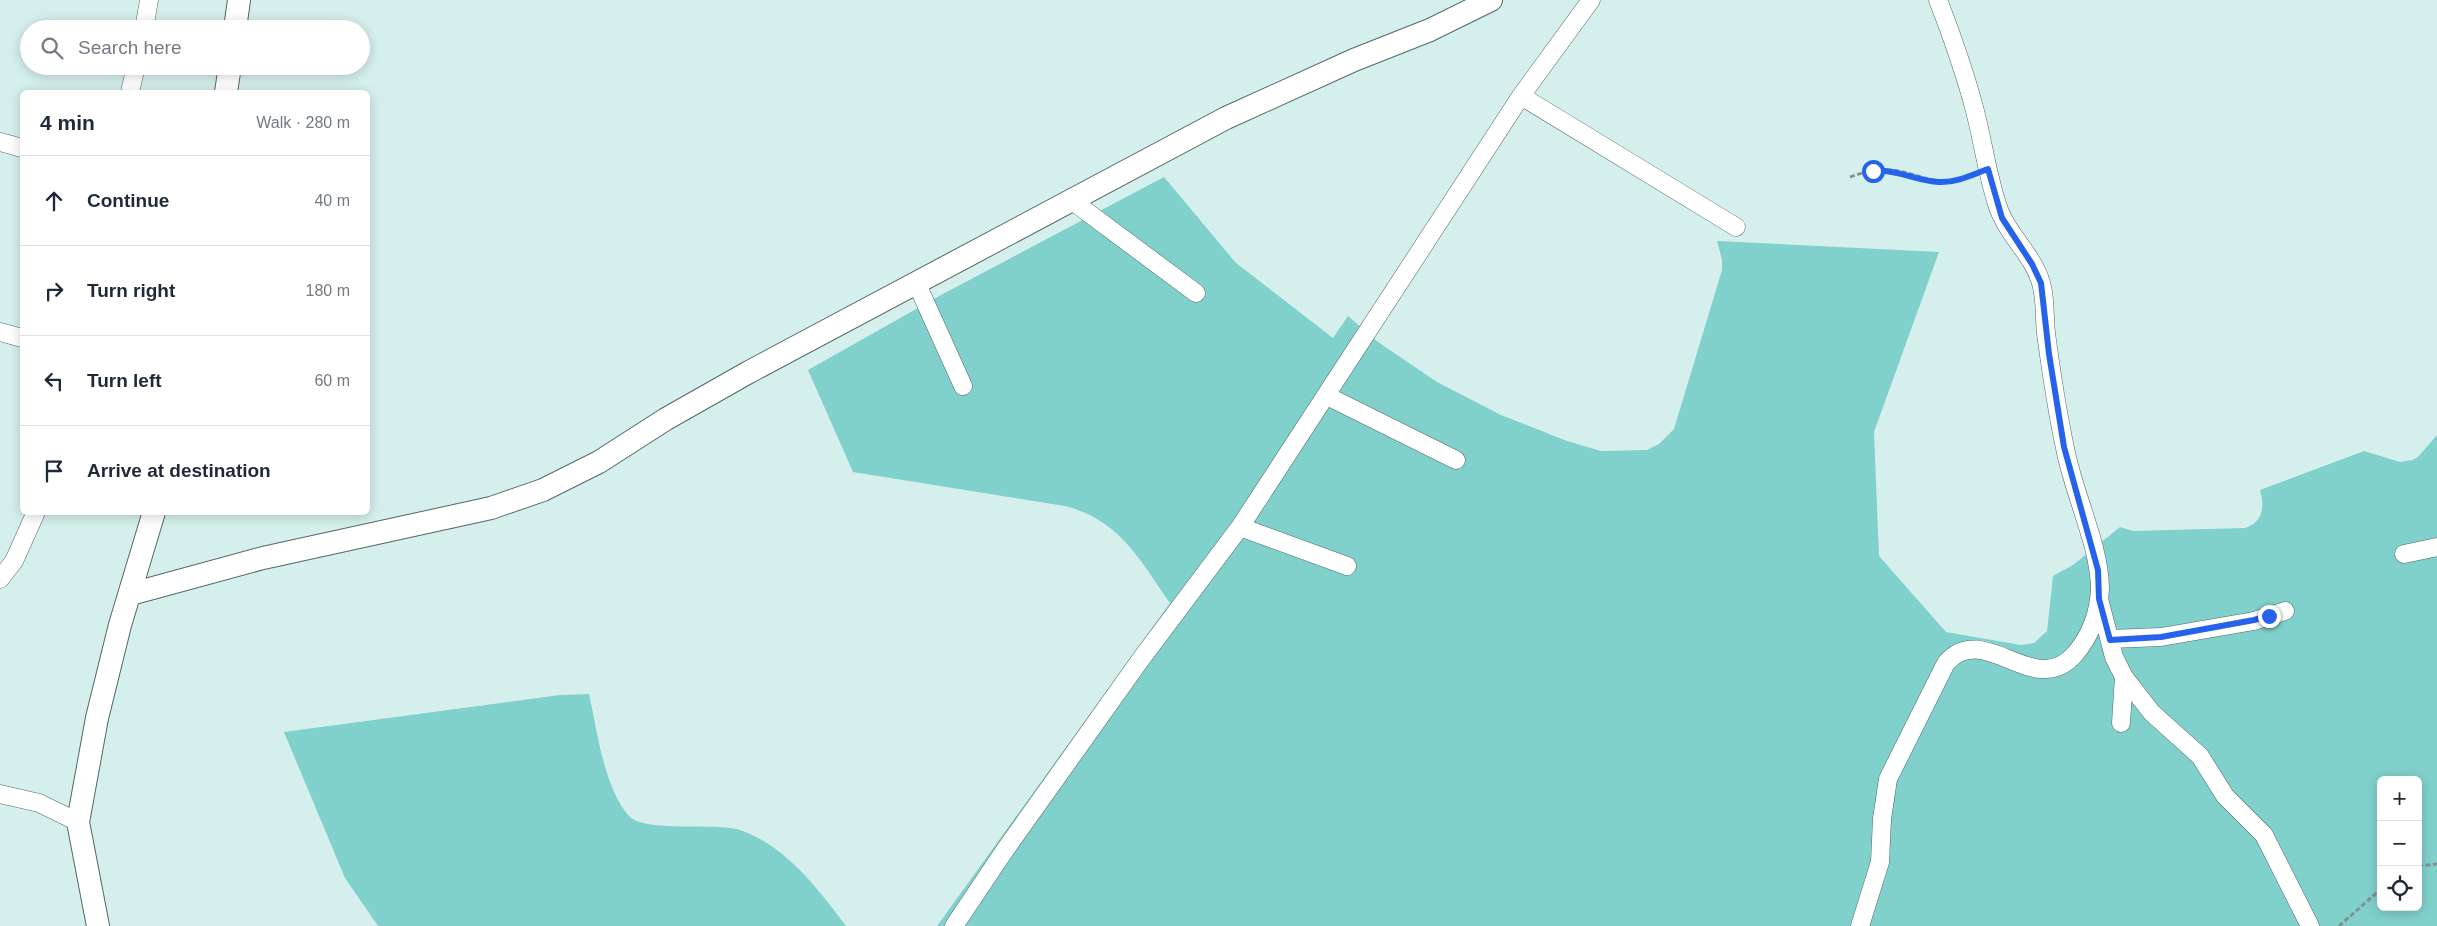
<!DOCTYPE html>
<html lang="en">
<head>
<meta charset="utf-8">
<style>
  :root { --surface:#fff; --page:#f2f2f3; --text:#1f2937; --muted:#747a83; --line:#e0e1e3 }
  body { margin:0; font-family:Arial,sans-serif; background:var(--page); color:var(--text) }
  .controls { position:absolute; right:15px; bottom:15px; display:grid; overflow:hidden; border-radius:8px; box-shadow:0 2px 12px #0003 }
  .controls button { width:45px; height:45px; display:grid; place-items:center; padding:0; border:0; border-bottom:1px solid var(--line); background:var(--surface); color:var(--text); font:25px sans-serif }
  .stop { position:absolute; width:15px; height:15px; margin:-11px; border:4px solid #2563eb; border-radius:50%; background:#fff }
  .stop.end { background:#2563eb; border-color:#fff; box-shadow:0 1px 5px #0008 }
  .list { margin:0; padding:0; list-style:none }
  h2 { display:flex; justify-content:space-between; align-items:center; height:65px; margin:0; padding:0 20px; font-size:21px }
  h2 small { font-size:16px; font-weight:400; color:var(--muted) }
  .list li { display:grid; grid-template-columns:32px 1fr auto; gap:15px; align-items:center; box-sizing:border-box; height:90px; padding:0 20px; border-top:1px solid var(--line) }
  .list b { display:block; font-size:19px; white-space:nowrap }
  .list em { font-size:16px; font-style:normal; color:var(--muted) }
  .icon { flex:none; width:28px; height:28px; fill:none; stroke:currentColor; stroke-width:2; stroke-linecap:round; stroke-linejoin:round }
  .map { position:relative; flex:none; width:2437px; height:926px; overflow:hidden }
  .search { position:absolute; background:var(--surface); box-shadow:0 2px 12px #0003; left:20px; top:20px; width:350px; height:55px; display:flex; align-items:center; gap:12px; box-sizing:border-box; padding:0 18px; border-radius:28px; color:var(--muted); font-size:19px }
  .panel { position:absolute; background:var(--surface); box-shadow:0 2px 12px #0003; left:20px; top:90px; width:350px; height:425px; border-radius:8px }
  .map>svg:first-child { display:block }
</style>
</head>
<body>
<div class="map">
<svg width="2437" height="926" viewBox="0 0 2437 926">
  <rect width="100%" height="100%" fill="#d5efed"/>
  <!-- green -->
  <path fill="#80d0cc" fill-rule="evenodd" d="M 1164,177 L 1236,263 L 1333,338 L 1348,316 L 1378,342 L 1437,382 L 1501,415 L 1567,441 L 1601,451 L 1647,450 L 1659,444 L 1674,429 L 1722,270 L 1722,260 L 1717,241 L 1939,252 L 1874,432 L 1879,556 L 1946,632 L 2021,645 L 2034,643 L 2047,631 L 2053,576 L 2073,565 L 2120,527 L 2133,531 L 2245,528 C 2263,522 2265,507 2260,490 L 2364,451 L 2400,462 L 2412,460 L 2418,457 L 2437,435 L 2437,926 L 937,926 L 1170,603 C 1139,559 1120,520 1065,506 L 853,472 L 808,370 L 941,295 ZM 2381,780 L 2418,780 L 2418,907 L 2381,907 Z
    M 589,694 C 597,730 604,788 629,816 C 645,833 714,822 740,830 C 785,845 819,890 846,926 L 378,926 L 345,878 L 284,732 L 560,695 Z"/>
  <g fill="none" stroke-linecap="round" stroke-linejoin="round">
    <defs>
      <path id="minor" d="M 144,29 L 149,0
        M 130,92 L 136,66
        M 1521,96 L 1736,227
        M 0,142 L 22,148
        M 1071,200 L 1196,293
        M 916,282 L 963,386
        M 0,332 L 22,338
        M 1327,396 L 1456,460
        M 1240,527 L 1347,566
        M 2404,554 L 2437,547
        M 0,579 L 14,561 L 36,512
        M 2099,599 L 2114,657 L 2124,677 L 2152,713 L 2200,756 L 2225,796 L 2264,835 L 2310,926
        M 2110,639 L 2161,637 L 2254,621 L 2285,611
        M 2121,723 L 2124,677
        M 0,794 L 39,803 L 78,822
        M 954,926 L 1005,850 L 1141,659 L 1240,527 L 1521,96 L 1591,0
        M 1860,926 L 1880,862 L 1882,819 L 1888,779 L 1946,663 C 1985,619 2034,701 2075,654 C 2090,636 2099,613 2100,589 C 2100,546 2073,492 2065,448 C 2057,410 2051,371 2046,333 C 2044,317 2046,299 2041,283 C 2033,254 2006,234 1997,204 C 1987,173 1983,142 1975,111 C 1965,73 1952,36 1938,0"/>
      <path id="tertiary" d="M 235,29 L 239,0
        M 226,92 L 230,66
        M 131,594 L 263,558 L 491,508 L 543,490 L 599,462 L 666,419 L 749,372 L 1226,118 L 1354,60 L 1430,30 L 1491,0
        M 98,926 L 78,822 L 97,718 L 120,625 L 154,512"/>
    </defs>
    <!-- minor casing -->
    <use href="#minor" stroke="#516867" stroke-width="19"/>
    <!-- tertiary casing -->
    <use href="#tertiary" stroke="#516867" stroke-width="24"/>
    <!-- path -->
    <path stroke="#829492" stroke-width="3" stroke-dasharray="5 2.5" stroke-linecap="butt" d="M 1850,177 C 1861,173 1872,170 1884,170 C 1920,170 1932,191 1971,175
      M 2418,866 L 2437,864
      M 2339,926 L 2381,889"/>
    <!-- minor -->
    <use href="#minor" stroke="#fff" stroke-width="18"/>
    <!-- tertiary -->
    <use href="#tertiary" stroke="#fff" stroke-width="22"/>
  </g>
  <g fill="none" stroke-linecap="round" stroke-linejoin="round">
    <!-- route -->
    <path stroke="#2563eb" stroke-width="6" d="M 1873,171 C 1897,169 1916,181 1939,182 C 1956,183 1972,175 1988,169 L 2002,218 L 2032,264 L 2041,283 L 2049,354 L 2064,447 L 2098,570 L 2099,599 L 2110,640 L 2161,637 L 2254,620 L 2269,616"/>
  </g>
</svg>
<div class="controls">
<button>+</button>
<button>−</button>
<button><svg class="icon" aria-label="locate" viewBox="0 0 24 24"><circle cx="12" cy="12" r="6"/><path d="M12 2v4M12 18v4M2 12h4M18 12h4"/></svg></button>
</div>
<div class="stop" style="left:1873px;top:171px"></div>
<div class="stop end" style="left:2269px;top:616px"></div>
<div class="search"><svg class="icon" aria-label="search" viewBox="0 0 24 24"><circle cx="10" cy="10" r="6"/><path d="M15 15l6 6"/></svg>Search here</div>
<section class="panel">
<h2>4 min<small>Walk · 280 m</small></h2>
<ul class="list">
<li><svg class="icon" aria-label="ahead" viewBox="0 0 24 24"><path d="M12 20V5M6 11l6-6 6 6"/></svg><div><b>Continue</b></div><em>40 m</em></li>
<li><svg class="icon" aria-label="right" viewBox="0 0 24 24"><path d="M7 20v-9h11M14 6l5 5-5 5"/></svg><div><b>Turn right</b></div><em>180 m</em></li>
<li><svg class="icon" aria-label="left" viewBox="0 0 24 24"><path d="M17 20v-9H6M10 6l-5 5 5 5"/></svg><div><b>Turn left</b></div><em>60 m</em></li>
<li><svg class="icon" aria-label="arrive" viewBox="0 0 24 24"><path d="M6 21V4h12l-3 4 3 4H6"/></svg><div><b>Arrive at destination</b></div></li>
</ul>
</section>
</div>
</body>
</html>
